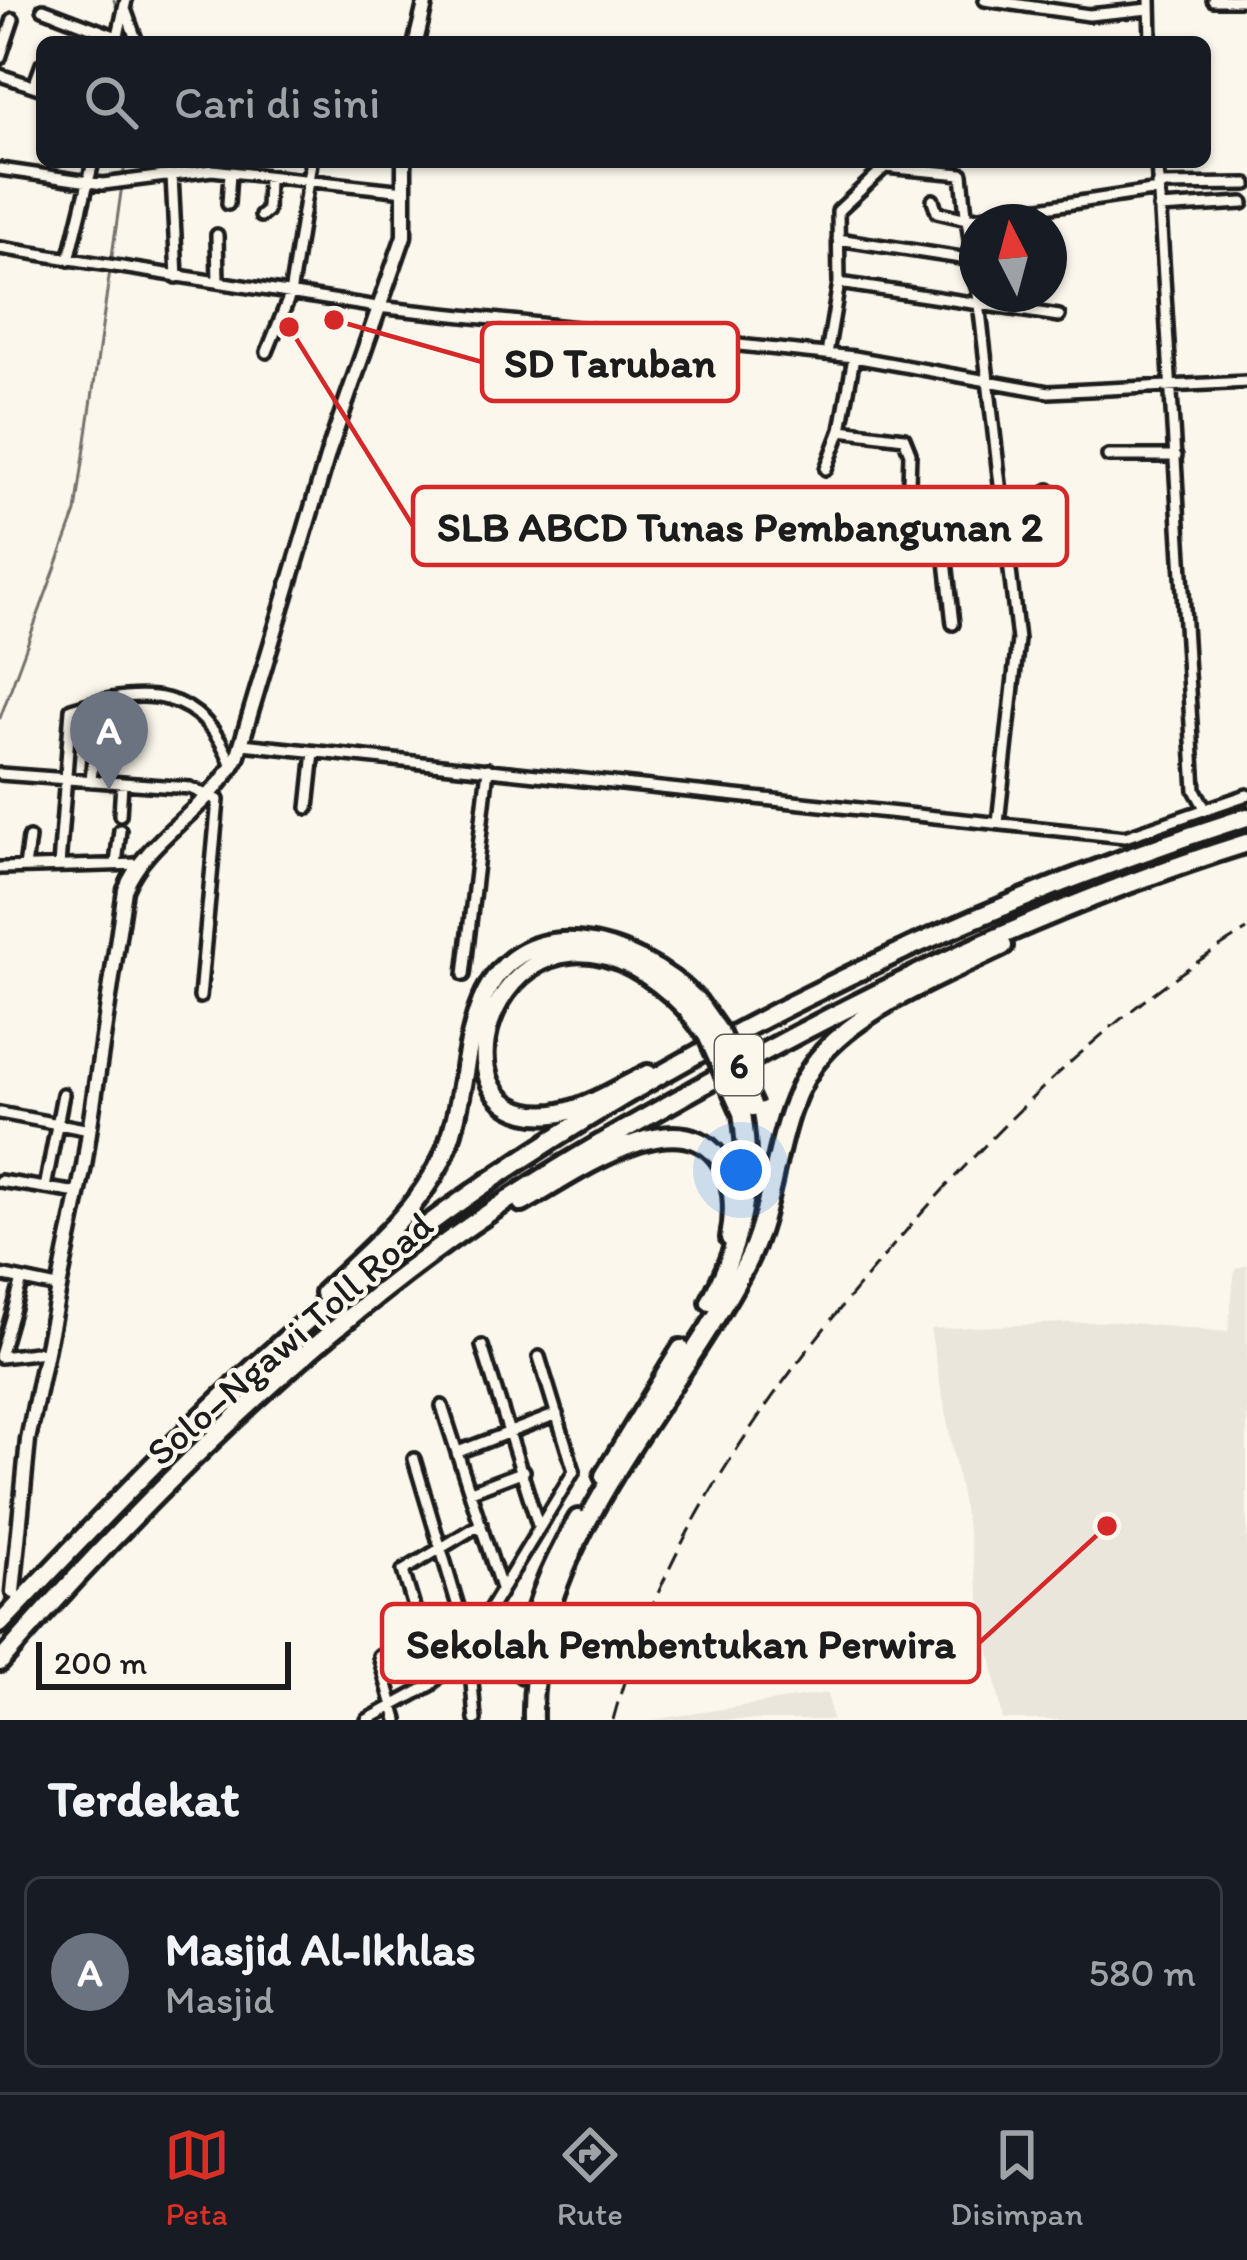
<!DOCTYPE html>
<html lang="id">
<head>
<meta charset="utf-8">
<style>
  :root { --surface:#171b24; --page:#242831; --text:#f1f3f6; --muted:#9ea1a6; --line:#363941; --accent:#d93025 }
  body { margin:0; font-family:Itim,sans-serif; background:var(--page); color:var(--text) }
  .compass { position:absolute; left:959px; top:204px; width:108px; height:108px; border-radius:50%; background:var(--surface); box-shadow:0 3px 9px #0004; rotate:354deg }
  .scale { position:absolute; left:36px; bottom:30px; width:255px; box-sizing:border-box; padding-left:12px; border:6px solid #1c1c1c; border-top:0; font-size:33px; line-height:42px; white-space:nowrap; color:#1c1c1c; -webkit-text-stroke:9px #fbf7ec; paint-order:stroke }
  .you { position:absolute; left:741px; top:1170px; width:42px; height:42px; margin:-30px; border:9px solid #fff; border-radius:50%; background:#1a73e8; box-shadow:0 0 0 18px #1a73e833 }
  .badge { display:grid; place-items:center; width:78px; height:78px; border-radius:50%; background:var(--accent); color:#fff; font-size:39px; font-weight:700 }
  .pin { position:absolute; translate:-50% -99px; filter:drop-shadow(0 3px 6px #0008) }
  .pin::after { content:''; position:absolute; top:63px; width:42px; height:36px; background:inherit; clip-path:polygon(0 0,100% 0,50% 100%) }
  .list { margin:0; padding:0; list-style:none }
  h2 { display:flex; justify-content:space-between; align-items:center; height:156px; margin:0; padding:0 48px; font-size:51px }
  h2 small { font-size:39px; font-weight:400; color:var(--muted) }
  .list li { display:grid; grid-template-columns:78px 1fr auto; gap:36px; align-items:center; box-sizing:border-box; height:192px; margin:0 24px 24px; padding:0 24px; border:3px solid var(--line); border-radius:18px }
  .list b { display:block; font-size:45px; white-space:nowrap }
  .list p { margin:0; font-size:39px; white-space:nowrap; color:var(--muted) }
  .list em { font-size:39px; font-style:normal; color:var(--muted) }
  .icon { flex:none; width:66px; height:66px; fill:none; stroke:currentColor; stroke-width:2; stroke-linecap:round; stroke-linejoin:round }
  .map { position:relative; flex:none; width:1247px; height:1720px; overflow:hidden }
  .search { position:absolute; background:var(--surface); box-shadow:0 3px 9px #0004; left:36px; right:36px; top:36px; height:132px; display:flex; align-items:center; gap:30px; box-sizing:border-box; padding:0 42px; border-radius:18px; color:var(--muted); font-size:45px }
  .sheet { height:372px; background:var(--surface) }
  nav { display:flex; justify-content:space-around; align-items:center; box-sizing:border-box; height:168px; border-top:3px solid var(--line); background:var(--surface); font-size:33px; color:var(--muted) }
  nav a { display:grid; justify-items:center; gap:6px }
  nav .on { color:var(--accent) }
  .map>svg:first-child { display:block }
</style>
</head>
<body>
<div class="map">
<svg width="1247" height="1720" viewBox="0 0 1247 1720">
  <rect width="100%" height="100%" fill="#fbf7ec"/>
  <filter id="ink" filterUnits="userSpaceOnUse"><feTurbulence type="fractalNoise" baseFrequency=".00833" numOctaves="2"/><feDisplacementMap in="SourceGraphic" scale="24" xChannelSelector="R" yChannelSelector="G"/><feConvolveMatrix kernelMatrix="1 2 1 2 8 2 1 2 1" color-interpolation-filters="sRGB"/></filter>
  <g filter="url(#ink)">
    <!-- built -->
    <path fill="#eae6dc" d="M 1247,1265 L 1247,1720 L 1003,1720 L 930,1329 L 1110,1321 L 1228,1332 L 1235,1269 Z
      M 828,1693 L 832,1720 L 651,1720 Z"/>
    <g fill="none" stroke-linecap="round" stroke-linejoin="round">
      <!-- stream -->
      <path stroke="#74726e" stroke-width="3" d="M 114,0 L 118,12
        M 123,27 L 128,42
        M 123,175 L 126,162
        M 0,718 L 76,512 L 122,185"/>
      <!-- secondary-tunnel -->
      <path stroke="#dad6cd" stroke-width="12" stroke-dasharray="12 6" stroke-linecap="butt" d="M 0,1661 L 13,1592"/>
      <defs>
        <path id="street" d="M 985,0 L 1089,15 L 1149,9
          M 1150,0 L 1151,42
          M 1213,0 L 1242,0
          M 43,9 L 117,37
          M 125,9 L 137,42
          M 117,40 L 126,0
          M 0,58 L 13,19
          M 0,75 L 42,89
          M 34,86 L 42,64
          M 1157,162 L 1195,790 L 1205,808
          M 0,169 L 103,184 L 212,170 L 405,191
          M 172,175 L 177,277
          M 1157,185 L 1247,184
          M 933,200 L 937,212 L 967,219 L 1158,190
          M 228,204 L 230,173
          M 1159,208 L 1243,203
          M 261,216 L 267,211 L 268,178
          M 967,219 L 977,288
          M 217,235 L 218,282
          M 838,239 L 974,260
          M 0,248 L 377,307 L 854,357 L 1049,392 L 1247,382
          M 69,260 L 93,162
          M 839,283 L 1059,316
          M 978,294 L 1018,640 L 998,823
          M 267,352 L 290,295 L 311,162
          M 827,354 L 839,283 L 838,211 L 885,167 L 962,174 L 966,215
          M 841,430 L 854,357
          M 1108,456 L 1176,456
          M 826,469 L 841,430 L 904,438 L 910,453 L 908,512 L 941,516
          M 1003,506 L 1048,509 L 1049,490
          M 953,624 L 941,516 L 1004,514
          M 242,744 L 1125,837 L 1247,795
          M 0,774 L 190,788 L 218,800 L 200,997
          M 91,781 L 94,749 L 113,750
          M 308,808 L 314,752
          M 120,815 L 122,783
          M 116,864 L 120,830
          M 59,866 L 71,709 C 144,686 202,687 232,766
          M 25,867 L 29,838
          M 0,868 L 140,864
          M 464,975 L 488,769
          M 0,1113 L 90,1130
          M 0,1181 L 78,1193
          M 45,1188 L 63,1094
          M 0,1275 L 57,1287
          M 482,1346 L 538,1525
          M 0,1356 L 22,1280
          M 0,1357 L 44,1352
          M 442,1406 L 501,1588
          M 458,1452 L 557,1414
          M 414,1459 L 469,1643 L 475,1720
          M 471,1491 L 524,1471
          M 379,1656 L 397,1720
          M 436,1680 L 403,1571 L 481,1524
          M 367,1720 L 431,1685 L 465,1650 L 574,1471 L 539,1357"/>
        <path id="secondary" d="M 416,42 L 426,0
          M 13,1592 L 28,1440 L 84,1166 L 125,890 C 147,836 210,809 237,758 L 329,451 L 404,236 L 404,162"/>
        <path id="highway" d="M 648,1074 C 619,1088 586,1110 554,1114 C 408,1128 512,833 686,1008
          M 522,1203 C 570,1177 672,1100 717,1156 C 735,1177 735,1212 730,1238
          M 324,1293 C 366,1253 413,1215 440,1163 C 464,1115 461,1061 478,1011 C 515,902 637,940 697,1001
          M 710,1302 C 744,1238 753,1184 742,1113
          M 604,1476 L 681,1349
          M 0,1624 C 118,1500 238,1372 373,1266 C 620,1073 948,912 1247,817
          M 0,1662 C 126,1518 275,1369 429,1255 C 516,1190 612,1136 707,1083 C 880,987 1058,902 1247,843
          M 523,1673 C 529,1615 549,1569 578,1519
          M 533,1720 C 529,1546 670,1411 746,1264 C 780,1197 772,1109 824,1052 C 869,1003 944,975 1003,946"/>
      </defs>
      <!-- street casing -->
      <use href="#street" stroke="#1c1c1c" stroke-width="18"/>
      <!-- secondary casing -->
      <use href="#secondary" stroke="#1c1c1c" stroke-width="21"/>
      <!-- highway casing -->
      <use href="#highway" stroke="#1c1c1c" stroke-width="26"/>
      <!-- street -->
      <use href="#street" stroke="#fbf7ec" stroke-width="9"/>
      <!-- secondary -->
      <use href="#secondary" stroke="#fbf7ec" stroke-width="12"/>
      <!-- highway -->
      <use href="#highway" stroke="#fbf7ec" stroke-width="16"/>
      <!-- rail -->
      <path stroke="#1c1c1c" stroke-width="3" stroke-dasharray="18 9" stroke-linecap="butt" d="M 613,1720 C 665,1526 782,1372 912,1224 C 1012,1112 1117,1008 1247,930"/>
      <defs>
        <path id="highway-bridge" d="M 697,1001 L 719,1032 L 753,1107
          M 686,1008 L 707,1035 L 742,1113"/>
      </defs>
      <!-- highway-bridge casing -->
      <use href="#highway-bridge" stroke="#1c1c1c" stroke-width="26" stroke-linecap="butt"/>
      <!-- highway-bridge -->
      <use href="#highway-bridge" stroke="#fbf7ec" stroke-width="16"/>
    </g>
  </g>
  <g text-anchor="middle" stroke-width="9" stroke-linejoin="round" paint-order="stroke">
    <!-- shield labels -->
    <rect fill="#fbf7ec" stroke="#5f5e5a" stroke-width="3" x="715" y="1035" width="48" height="60" rx="9"/>
    <g font-size="36" font-weight="bold" fill="#1c1c1c">
      <text x="739" y="1078">6</text>
    </g>
    <!-- street labels -->
    <g font-size="39" fill="#1c1c1c" stroke="#fbf7ec">
      <text transform="translate(289 1338) rotate(-41)" y="14">Solo–Ngawi Toll Road</text>
    </g>
  </g>
  <!-- callouts -->
  <path fill="none" stroke="#d62828" stroke-width="4.5" d="M334 320L482 362M289 327L413 526M1107 1526L979 1643"/>
  <g fill="#d62828" stroke="#fbf7ec" stroke-width="4.5">
    <circle cx="334" cy="320" r="12"/>
    <circle cx="289" cy="327" r="12"/>
    <circle cx="1107" cy="1526" r="12"/>
  </g>
  <g fill="#fbf7ec" stroke="#d62828" stroke-width="4.5">
    <rect x="482" y="323" width="256" height="78" rx="12"/>
    <rect x="413" y="487" width="654" height="78" rx="12"/>
    <rect x="382" y="1604" width="597" height="78" rx="12"/>
  </g>
  <g font-size="42" text-anchor="middle" font-weight="bold" fill="#1c1c1c">
    <text x="610" y="377">SD Taruban</text>
    <text x="740" y="541">SLB ABCD Tunas Pembangunan 2</text>
    <text x="681" y="1658">Sekolah Pembentukan Perwira</text>
  </g>
</svg>
<svg class="compass" viewBox="-18 -18 36 36"><path d="M0-13l5 13h-10z" fill="#e53935"/><path d="M0 13l5-13h-10z" fill="#9ea1a6"/></svg>
<div class="scale">200 m</div>
<div class="you"></div>
<div class="pin badge" style="left:109px;top:790px;background:#6b7280">A</div>
<div class="search"><svg class="icon" aria-label="search" viewBox="0 0 24 24"><circle cx="10" cy="10" r="6"/><path d="M15 15l6 6"/></svg>Cari di sini</div>
</div>
<section class="sheet">
<h2>Terdekat<small></small></h2>
<ul class="list">
<li><span class="badge" style="background:#6b7280">A</span><div><b>Masjid Al-Ikhlas</b><p>Masjid</p></div><em>580 m</em></li>
</ul>
</section>
<nav>
<a class="on"><svg class="icon" aria-label="map" viewBox="0 0 24 24"><path d="M3 6l6-2 6 2 6-2v14l-6 2-6-2-6 2zM9 4v14M15 6v14"/></svg>Peta</a>
<a><svg class="icon" aria-label="directions" viewBox="0 0 24 24"><path d="M12 3l9 9-9 9-9-9zM9 14v-3h6M13 9l2 2-2 2"/></svg>Rute</a>
<a><svg class="icon" aria-label="saved" viewBox="0 0 24 24"><path d="M7 4h10v16l-5-4-5 4z"/></svg>Disimpan</a>
</nav>
</body>
</html>
